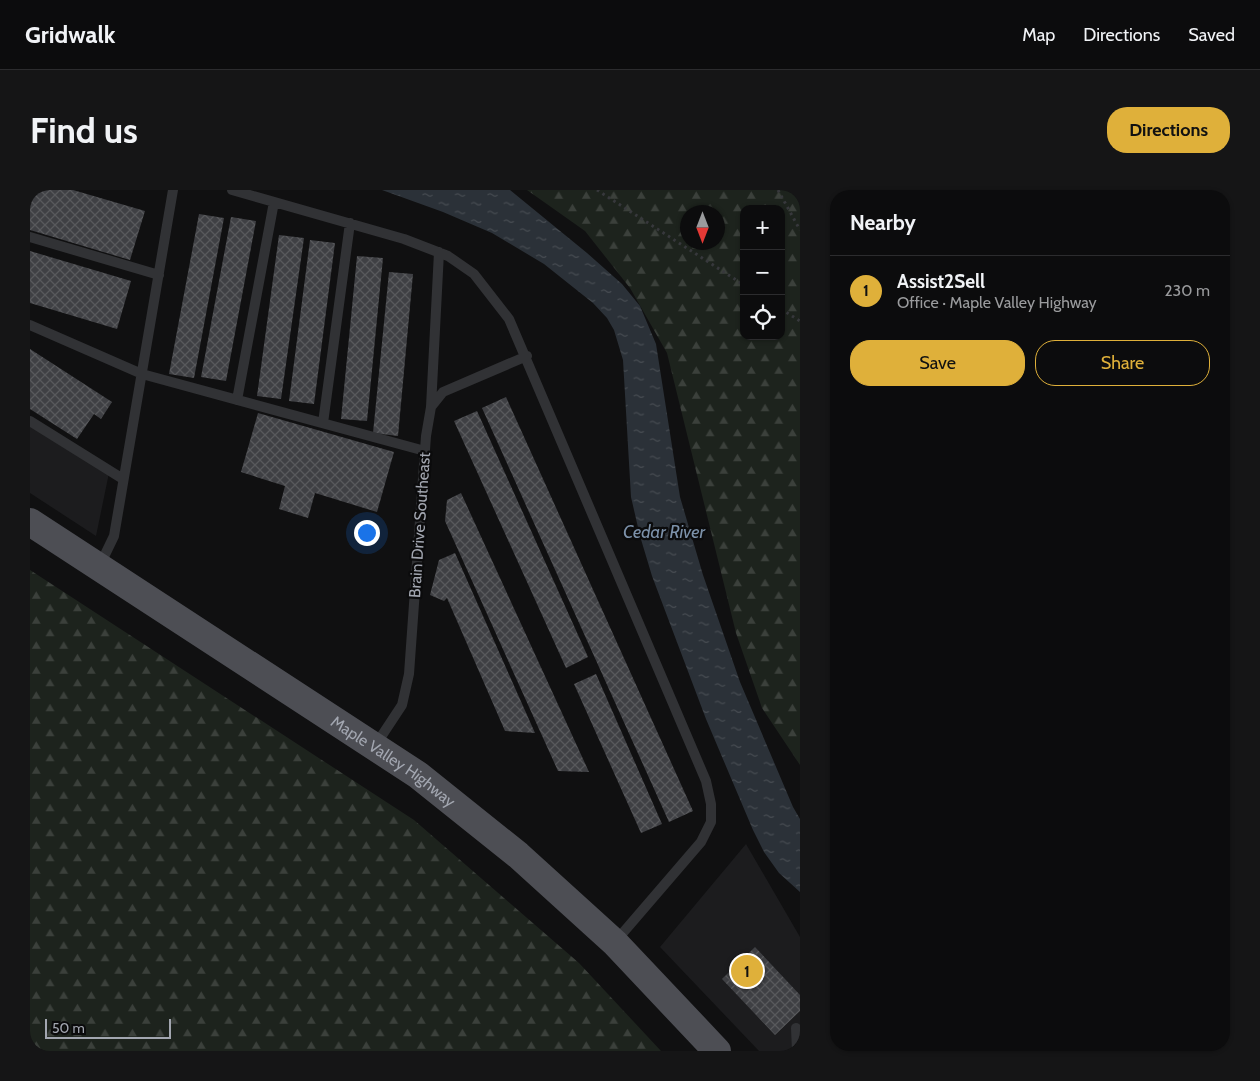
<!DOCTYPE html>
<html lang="en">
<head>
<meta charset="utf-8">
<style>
  :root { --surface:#0c0c0d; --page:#151516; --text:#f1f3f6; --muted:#9a9b9d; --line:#2c2c2e; --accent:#dfb03a }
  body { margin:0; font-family:Cabin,sans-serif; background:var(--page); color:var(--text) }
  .controls { position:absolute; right:15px; top:15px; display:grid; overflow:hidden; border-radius:10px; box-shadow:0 1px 4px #0004 }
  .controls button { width:45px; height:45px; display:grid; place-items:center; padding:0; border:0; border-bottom:1px solid var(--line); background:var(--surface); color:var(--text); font:25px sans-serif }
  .compass { position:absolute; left:650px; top:15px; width:45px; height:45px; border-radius:50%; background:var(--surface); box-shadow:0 1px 4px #0004; rotate:180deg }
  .scale { position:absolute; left:15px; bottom:12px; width:126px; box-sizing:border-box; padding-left:5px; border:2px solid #a2a6b0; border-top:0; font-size:14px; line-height:18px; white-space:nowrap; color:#a2a6b0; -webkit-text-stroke:4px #0b0b0c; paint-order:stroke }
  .you { position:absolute; left:336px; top:342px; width:18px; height:18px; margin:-12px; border:4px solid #fff; border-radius:50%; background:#1a73e8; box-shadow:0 0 0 8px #1a73e833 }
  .badge { display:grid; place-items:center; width:32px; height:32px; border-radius:50%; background:var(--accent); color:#111; font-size:16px; font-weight:700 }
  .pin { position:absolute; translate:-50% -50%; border:2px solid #fff; box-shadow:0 1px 5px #0006 }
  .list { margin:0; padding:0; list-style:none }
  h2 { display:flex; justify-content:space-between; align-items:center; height:65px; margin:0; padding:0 20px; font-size:21px }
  h2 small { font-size:16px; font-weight:400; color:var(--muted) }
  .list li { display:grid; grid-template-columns:32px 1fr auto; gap:15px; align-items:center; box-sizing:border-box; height:70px; padding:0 20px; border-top:1px solid var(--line) }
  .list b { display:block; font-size:19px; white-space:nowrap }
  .list p { margin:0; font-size:16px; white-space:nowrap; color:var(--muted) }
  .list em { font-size:16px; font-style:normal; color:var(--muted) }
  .actions { display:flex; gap:10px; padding:15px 20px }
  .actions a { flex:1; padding:11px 0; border:1px solid var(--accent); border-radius:20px; text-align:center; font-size:18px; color:var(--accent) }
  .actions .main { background:var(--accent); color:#111 }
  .icon { flex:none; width:28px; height:28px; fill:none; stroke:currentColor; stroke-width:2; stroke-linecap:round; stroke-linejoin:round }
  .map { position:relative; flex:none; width:770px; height:861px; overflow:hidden; border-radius:20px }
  header { display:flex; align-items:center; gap:30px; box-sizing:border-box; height:70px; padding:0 25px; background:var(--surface); border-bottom:1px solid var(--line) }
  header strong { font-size:24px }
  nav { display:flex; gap:28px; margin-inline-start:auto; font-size:18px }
  .intro { display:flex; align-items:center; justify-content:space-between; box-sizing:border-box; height:120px; padding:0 30px }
  h1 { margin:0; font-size:35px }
  .button { padding:12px 22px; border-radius:20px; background:var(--accent); color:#111; font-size:18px; font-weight:700 }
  main { display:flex; gap:30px; padding:0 30px }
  aside { flex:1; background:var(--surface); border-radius:20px; box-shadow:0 1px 4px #0004 }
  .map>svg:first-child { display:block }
</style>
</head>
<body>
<header>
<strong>Gridwalk</strong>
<nav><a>Map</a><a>Directions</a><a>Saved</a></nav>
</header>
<div class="intro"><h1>Find us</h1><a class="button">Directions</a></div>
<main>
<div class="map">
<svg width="770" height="861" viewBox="0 0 770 861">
  <defs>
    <pattern id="forest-firs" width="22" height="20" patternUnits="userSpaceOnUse" patternTransform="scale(1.25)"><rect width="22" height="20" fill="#1d231d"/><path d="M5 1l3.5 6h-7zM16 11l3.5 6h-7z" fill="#3b403b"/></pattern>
    <pattern id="water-ripples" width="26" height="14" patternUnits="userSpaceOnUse" patternTransform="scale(1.25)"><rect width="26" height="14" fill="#2b3138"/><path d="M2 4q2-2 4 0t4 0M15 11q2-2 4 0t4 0" fill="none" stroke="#474c52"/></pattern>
    <pattern id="building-cross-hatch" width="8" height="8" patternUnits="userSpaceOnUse" patternTransform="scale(1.25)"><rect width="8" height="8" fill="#3f4044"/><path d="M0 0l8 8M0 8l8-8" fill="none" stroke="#58595c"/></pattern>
  </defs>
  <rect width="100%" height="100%" fill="#101011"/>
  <!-- built -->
  <path fill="#1c1c1e" d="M 0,235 L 79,283 L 66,346 L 0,303 Z
    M 716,654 L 770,747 L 770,861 L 729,861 L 630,757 Z"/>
  <!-- forest -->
  <path fill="url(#forest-firs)" fill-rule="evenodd" d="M 497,0 L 770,0 L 770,575 L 732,518 L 706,443 L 637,163 L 600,98 L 555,41 ZM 714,19 L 751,19 L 751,146 L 714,146 ZM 658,22 L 688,22 L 688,52 L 658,52 Z
    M 0,380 L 384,630 L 549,773 L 631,861 L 0,861 Z"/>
  <!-- water -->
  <path fill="url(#water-ripples)" d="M 352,0 L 480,0 L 557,63 L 592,94 L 610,116 L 626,154 L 650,307 L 673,385 L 710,492 L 763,617 L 770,629 L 770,702 L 749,683 L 734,662 L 723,640 L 676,529 L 622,386 L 610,346 L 601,307 L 593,170 L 584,140 L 577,128 L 563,113 L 514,74 L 462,43 L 413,22 Z"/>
  <!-- building -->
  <path fill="url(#building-cross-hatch)" d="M 0,0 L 43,0 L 115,21 L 100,70 L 0,40 Z
    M 169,24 L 194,28 L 164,188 L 139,184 Z
    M 201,27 L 226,31 L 196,191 L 171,187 Z
    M 249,45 L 274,48 L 251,209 L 227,206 Z
    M 280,50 L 305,53 L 284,214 L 259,211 Z
    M 0,61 L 101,91 L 87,139 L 0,113 Z
    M 327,66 L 353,68 L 337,231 L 311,229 Z
    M 359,82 L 383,84 L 368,246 L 343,243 Z
    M 0,159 L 82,212 L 71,229 L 64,224 L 47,249 L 0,219 Z
    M 476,207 L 663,621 L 639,632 L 452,218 Z
    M 447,221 L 558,467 L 536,478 L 424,231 Z
    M 228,223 L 364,262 L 347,322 L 285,303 L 278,328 L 249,319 L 255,296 L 211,282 Z
    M 431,303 L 559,582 L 528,581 L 415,331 L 417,310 Z
    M 425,363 L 505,543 L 475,541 L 417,408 L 414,411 L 400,405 L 409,370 Z
    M 566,484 L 632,634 L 611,643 L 544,494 Z
    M 725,757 L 770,805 L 770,821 L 745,845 L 692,789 Z"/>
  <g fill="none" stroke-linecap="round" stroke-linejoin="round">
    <!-- path -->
    <path stroke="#37383c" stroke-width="3" stroke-dasharray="2.5 4" stroke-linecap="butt" d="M 567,0 L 714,95
      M 748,0 L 770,40
      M 751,119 L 770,131"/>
    <!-- service -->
    <path stroke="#313235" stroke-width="10" d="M 202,0 L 374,49 L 418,66 L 444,84 L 479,129 L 676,591 L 681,614 L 681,632 L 671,652 L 585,752
      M 0,47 L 129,85
      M 0,135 L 112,184 L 395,261
      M 207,210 L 244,12
      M 401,217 L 409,62
      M 0,231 L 93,289
      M 293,233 L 320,33
      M 70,375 L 84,346 L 143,0
      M 345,556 L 372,515 L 379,484 L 396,246 L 401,217 L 413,202 L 497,166
      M 766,838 L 767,861"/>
    <!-- primary -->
    <path stroke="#4d4e54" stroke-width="28" id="s1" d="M 0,332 L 388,585 L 488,665 L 585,753 L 687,861"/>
  </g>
  <g text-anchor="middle" stroke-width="4.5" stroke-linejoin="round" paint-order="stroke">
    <!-- street labels -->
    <g font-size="16" fill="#a2a6b0" stroke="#0b0b0c">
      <text transform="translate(389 335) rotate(-86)" y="6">Brain Drive Southeast</text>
      <text dy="6" stroke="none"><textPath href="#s1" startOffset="435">Maple Valley Highway</textPath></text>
    </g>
    <!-- water labels -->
    <g font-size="18" font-style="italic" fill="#7c91a9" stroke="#0b0b0c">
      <text x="634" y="348">Cedar River</text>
    </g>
  </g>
</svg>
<div class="controls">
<button>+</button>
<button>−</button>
<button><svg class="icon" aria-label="locate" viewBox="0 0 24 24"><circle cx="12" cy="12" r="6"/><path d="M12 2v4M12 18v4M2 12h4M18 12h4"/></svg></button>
</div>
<svg class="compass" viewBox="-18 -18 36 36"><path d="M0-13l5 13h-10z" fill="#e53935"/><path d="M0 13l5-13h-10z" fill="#9a9b9d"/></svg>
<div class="scale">50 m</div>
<div class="you"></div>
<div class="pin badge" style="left:717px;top:781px">1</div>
</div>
<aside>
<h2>Nearby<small></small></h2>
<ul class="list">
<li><span class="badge">1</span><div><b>Assist2Sell</b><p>Office · Maple Valley Highway</p></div><em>230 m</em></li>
</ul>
<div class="actions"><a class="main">Save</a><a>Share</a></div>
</aside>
</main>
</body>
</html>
